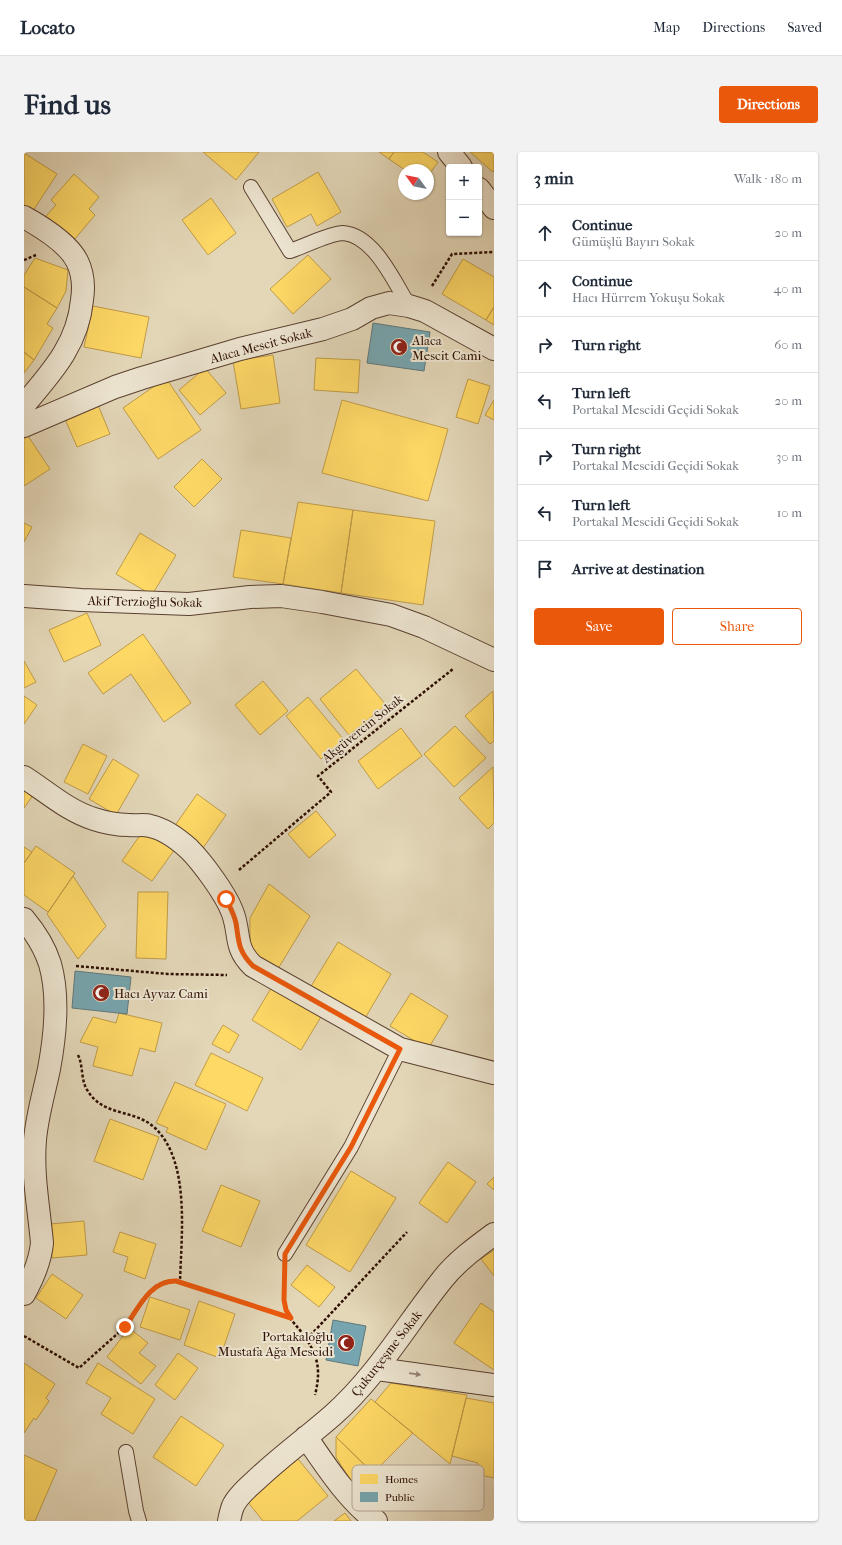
<!DOCTYPE html>
<html lang="en">
<head>
<meta charset="utf-8">
<style>
  :root { --surface:#fff; --page:#f2f2f3; --text:#1f2937; --muted:#747a83; --line:#e0e1e3; --accent:#ea580c }
  body { margin:0; font-family:"IM FELL French Canon",serif; background:var(--page); color:var(--text) }
  .controls { position:absolute; right:12px; top:12px; display:grid; overflow:hidden; border-radius:4px; box-shadow:0 1px 3px #0004 }
  .controls button { width:36px; height:36px; display:grid; place-items:center; padding:0; border:0; border-bottom:1px solid var(--line); background:var(--surface); color:var(--text); font:20px sans-serif }
  .compass { position:absolute; left:374px; top:12px; width:36px; height:36px; border-radius:50%; background:var(--surface); box-shadow:0 1px 3px #0004; rotate:303deg }
  .stop { position:absolute; width:12px; height:12px; margin:-9px; border:3px solid #ea580c; border-radius:50%; background:#fff }
  .stop.end { background:#ea580c; border-color:#fff; box-shadow:0 1px 4px #0008 }
  .list { margin:0; padding:0; list-style:none }
  h2 { display:flex; justify-content:space-between; align-items:center; height:52px; margin:0; padding:0 16px; font-size:17px }
  h2 small { font-size:13px; font-weight:400; color:var(--muted) }
  .list li { display:grid; grid-template-columns:26px 1fr auto; gap:12px; align-items:center; box-sizing:border-box; height:56px; padding:0 16px; border-top:1px solid var(--line) }
  .list b { display:block; font-size:15px; white-space:nowrap }
  .list p { margin:0; font-size:13px; white-space:nowrap; color:var(--muted) }
  .list em { font-size:13px; font-style:normal; color:var(--muted) }
  .actions { display:flex; gap:8px; padding:12px 16px }
  .actions a { flex:1; padding:9px 0; border:1px solid var(--accent); border-radius:4px; text-align:center; font-size:14px; color:var(--accent) }
  .actions .main { background:var(--accent); color:#fff }
  .icon { flex:none; width:22px; height:22px; fill:none; stroke:currentColor; stroke-width:2; stroke-linecap:round; stroke-linejoin:round }
  .map { position:relative; flex:none; width:470px; height:1369px; overflow:hidden; border-radius:4px }
  header { display:flex; align-items:center; gap:24px; box-sizing:border-box; height:56px; padding:0 20px; background:var(--surface); border-bottom:1px solid var(--line) }
  header strong { font-size:19px }
  nav { display:flex; gap:22px; margin-inline-start:auto; font-size:14px }
  .intro { display:flex; align-items:center; justify-content:space-between; box-sizing:border-box; height:96px; padding:0 24px }
  h1 { margin:0; font-size:28px }
  .button { padding:10px 18px; border-radius:4px; background:var(--accent); color:#fff; font-size:14px; font-weight:700 }
  main { display:flex; gap:24px; padding:0 24px }
  aside { flex:1; background:var(--surface); border-radius:4px; box-shadow:0 1px 3px #0004 }
  .map>svg:first-child { display:block }
</style>
</head>
<body>
<header>
<strong>Locato</strong>
<nav><a>Map</a><a>Directions</a><a>Saved</a></nav>
</header>
<div class="intro"><h1>Find us</h1><a class="button">Directions</a></div>
<main>
<div class="map">
<svg width="470" height="1369" viewBox="0 0 470 1369">
  <rect width="100%" height="100%" fill="#e3d7b8"/>
  <filter id="stains"><feTurbulence type="fractalNoise" baseFrequency=".005" numOctaves="4"/><feColorMatrix values="0 0 0 0 .2 0 0 0 0 .09 0 0 0 0 .02 0 0 0 .5 -.17"/></filter>
  <radialGradient id="worn" r=".72"><stop offset=".6" stop-color="#630" stop-opacity="0"/><stop offset="1" stop-color="#630" stop-opacity=".3"/></radialGradient>
  <!-- homes -->
  <path fill="#ffd966" stroke="#c09c48" d="M 179,0 L 235,0 L 212,28 Z
    M 355,0 L 370,0 L 365,7 Z
    M 370,0 L 399,0 L 414,10 L 404,24 L 404,18 L 381,18 L 365,7 Z
    M 446,0 L 470,0 L 470,19 L 469,20 Z
    M 0,1 L 33,22 L 7,62 L 0,57 Z
    M 294,20 L 317,60 L 293,74 L 287,62 L 263,75 L 248,47 Z
    M 50,22 L 75,45 L 65,57 L 71,63 L 50,88 L 22,64 L 32,53 L 27,48 Z
    M 187,46 L 212,81 L 184,103 L 158,68 Z
    M 284,103 L 307,127 L 269,162 L 246,137 Z
    M 11,106 L 44,118 L 42,139 L 33,156 L 0,135 L 0,123 Z
    M 439,107 L 470,125 L 470,155 L 462,168 L 418,142 Z
    M 0,135 L 33,156 L 23,172 L 29,176 L 10,208 L 0,200 Z
    M 69,154 L 125,165 L 117,206 L 60,195 Z
    M 470,155 L 470,173 L 462,168 Z
    M 0,200 L 10,208 L 0,221 Z
    M 249,203 L 256,251 L 217,257 L 209,209 Z
    M 292,206 L 336,208 L 334,241 L 290,238 Z
    M 181,216 L 202,241 L 176,263 L 155,238 Z
    M 142,226 L 177,278 L 134,307 L 99,256 Z
    M 444,227 L 466,234 L 454,272 L 432,265 Z
    M 318,248 L 424,277 L 404,349 L 298,321 Z
    M 470,248 L 470,268 L 461,263 Z
    M 74,253 L 86,282 L 53,295 L 41,267 Z
    M 4,284 L 26,317 L 0,334 L 0,287 Z
    M 178,307 L 198,327 L 170,355 L 150,335 Z
    M 274,350 L 329,358 L 317,441 L 259,432 Z
    M 329,358 L 411,369 L 399,453 L 317,441 Z
    M 0,371 L 8,375 L 0,390 Z
    M 217,378 L 267,386 L 259,432 L 209,425 Z
    M 116,381 L 152,403 L 128,443 L 92,422 Z
    M 63,461 L 77,493 L 40,510 L 25,478 Z
    M 119,482 L 167,551 L 140,570 L 107,522 L 79,542 L 64,521 Z
    M 0,509 L 12,530 L 0,536 Z
    M 332,517 L 362,553 L 325,583 L 296,547 Z
    M 239,529 L 264,559 L 236,583 L 211,553 Z
    M 469,539 L 470,589 L 466,592 L 441,564 Z
    M 0,544 L 13,553 L 0,572 Z
    M 284,545 L 320,588 L 297,607 L 262,564 Z
    M 431,574 L 462,606 L 430,635 L 400,602 Z
    M 377,576 L 398,604 L 354,637 L 334,609 Z
    M 59,592 L 83,604 L 64,642 L 40,630 Z
    M 89,607 L 115,623 L 92,663 L 65,647 Z
    M 469,615 L 470,671 L 464,677 L 435,646 Z
    M 0,631 L 12,639 L 0,656 Z
    M 173,642 L 202,663 L 179,696 L 150,675 Z
    M 292,659 L 312,683 L 285,706 L 264,682 Z
    M 121,676 L 151,697 L 128,729 L 98,709 Z
    M 12,694 L 51,721 L 24,760 L 0,743 L 0,711 Z
    M 0,695 L 8,700 L 0,711 Z
    M 49,724 L 82,774 L 54,807 L 23,762 Z
    M 245,732 L 286,764 L 252,820 L 226,798 L 226,766 Z
    M 114,740 L 144,740 L 142,807 L 112,806 Z
    M 314,790 L 367,822 L 340,868 L 286,836 Z
    M 249,833 L 298,863 L 277,898 L 228,868 Z
    M 387,841 L 424,864 L 404,897 L 366,874 Z
    M 95,861 L 138,871 L 131,900 L 116,896 L 108,924 L 69,914 L 74,895 L 56,890 L 69,865 L 92,871 Z
    M 199,873 L 215,883 L 205,901 L 188,892 Z
    M 187,901 L 239,926 L 223,959 L 171,933 Z
    M 151,930 L 202,952 L 182,998 L 142,980 L 144,976 L 132,971 Z
    M 86,967 L 135,985 L 119,1028 L 70,1009 Z
    M 424,1010 L 452,1030 L 423,1071 L 395,1051 Z
    M 327,1019 L 372,1046 L 326,1120 L 282,1093 Z
    M 470,1025 L 470,1038 L 463,1032 Z
    M 197,1033 L 236,1049 L 217,1095 L 178,1079 Z
    M 60,1069 L 63,1103 L 28,1106 L 26,1072 Z
    M 96,1080 L 132,1092 L 121,1127 L 100,1119 L 104,1105 L 89,1100 Z
    M 470,1098 L 470,1124 L 457,1107 Z
    M 283,1113 L 311,1135 L 295,1155 L 267,1133 Z
    M 28,1122 L 59,1143 L 42,1167 L 12,1146 Z
    M 126,1145 L 166,1158 L 156,1188 L 116,1175 Z
    M 175,1149 L 211,1162 L 196,1206 L 160,1193 Z
    M 457,1151 L 470,1160 L 470,1218 L 430,1191 Z
    M 105,1176 L 124,1191 L 115,1201 L 132,1214 L 117,1232 L 83,1205 Z
    M 154,1201 L 174,1216 L 151,1248 L 131,1233 Z
    M 0,1211 L 31,1232 L 22,1246 L 25,1249 L 12,1268 L 10,1266 L 0,1281 Z
    M 74,1211 L 131,1247 L 109,1282 L 77,1262 L 87,1246 L 62,1231 Z
    M 367,1231 L 443,1243 L 426,1312 L 351,1250 Z
    M 442,1246 L 470,1251 L 470,1326 L 453,1322 L 454,1311 L 428,1304 Z
    M 347,1247 L 389,1281 L 349,1321 L 312,1285 Z
    M 157,1264 L 200,1293 L 172,1334 L 129,1305 Z
    M 312,1285 L 347,1319 L 330,1334 L 312,1305 Z
    M 0,1303 L 33,1318 L 11,1369 L 0,1369 Z
    M 274,1307 L 304,1344 L 273,1369 L 239,1369 L 223,1349 Z
    M 321,1361 L 327,1369 L 310,1369 Z"/>
  <!-- public -->
  <path fill="#76a5af" stroke="#60787b" d="M 349,171 L 406,180 L 400,219 L 343,211 Z
    M 51,819 L 107,825 L 103,862 L 48,856 Z
    M 309,1168 L 342,1174 L 334,1214 L 302,1208 Z"/>
  <g fill="none" stroke-linecap="round" stroke-linejoin="round">
    <defs>
      <path id="service" d="M 227,35 L 266,99 C 279,95 306,81 319,81 C 350,83 371,131 385,154
        M 261,1102 L 327,995 L 376,897
        M 102,1300 L 112,1359 L 115,1369"/>
      <path id="minor" d="M 425,0 L 437,15
        M 455,37 L 470,56
        M 0,65 C 18,75 44,91 53,109 C 59,121 60,135 58,148 C 54,192 28,220 0,253
        M 0,274 L 91,235 L 118,226 L 216,197 L 299,177 L 328,167 L 347,156 L 365,151 L 385,154 L 401,159 L 470,197
        M 0,444 L 57,448 L 165,452 L 226,445 L 257,444 L 298,450 L 367,463 L 400,475 L 470,508
        M 0,625 C 22,639 44,659 70,667 C 82,671 92,673 105,673 C 112,674 120,672 126,674 C 141,677 154,687 165,697 C 178,710 201,741 208,759 C 217,781 209,795 229,814 L 376,897 L 470,921
        M 0,767 C 11,780 21,796 26,812 C 35,843 31,885 25,917 C 20,941 13,964 11,988 C 8,1022 15,1057 18,1091 C 16,1110 9,1126 0,1142
        M 353,1217 L 470,1233
        M 282,1285 C 302,1314 323,1347 352,1369
        M 205,1369 C 206,1364 207,1359 209,1354 C 213,1345 223,1336 231,1329 C 256,1305 284,1285 309,1263 C 353,1224 382,1173 418,1128 C 432,1110 451,1096 470,1082"/>
    </defs>
    <!-- service casing -->
    <use href="#service" stroke="#5a4030" stroke-width="16"/>
    <!-- minor casing -->
    <use href="#minor" stroke="#5a4030" stroke-width="24"/>
    <!-- path -->
    <path stroke="#2d0e02" stroke-width="2.5" stroke-dasharray="3 2" stroke-linecap="butt" d="M 0,108 L 12,103
      M 408,134 L 428,102 L 470,100
      M 215,718 L 307,640 L 294,624 L 429,517
      M 52,814 L 144,822 L 203,823
      M 54,903 C 59,913 57,926 62,936 C 78,966 110,956 131,976 C 167,1010 157,1085 156,1131
      M 261,1122 C 260,1133 258,1146 261,1156 C 263,1164 270,1171 275,1177 C 293,1200 298,1215 291,1243
      M 0,1184 L 55,1216 L 101,1175 L 124,1142 L 133,1133 L 143,1129 L 152,1129 L 267,1166
      M 283,1187 L 383,1080"/>
    <!-- service -->
    <use href="#service" stroke="#ede5d1" stroke-width="14"/>
    <!-- minor -->
    <use href="#minor" stroke="#ede5d1" stroke-width="22"/>
  </g>
  <!-- one-way arrows -->
  <defs><path id="oneway-solid" d="M-6-.8H1V-3.2L6.5 0L1 3.2V.8H-6Z"/></defs>
  <use fill="#978474" href="#oneway-solid" transform="translate(391 1222) rotate(8)"/>
  <g fill="none" stroke-linecap="round" stroke-linejoin="round">
    <!-- route -->
    <path stroke="#ea580c" stroke-width="5" d="M 101,1175 C 114,1157 126,1128 152,1129 L 267,1166 L 262,1158 L 260,1148 L 261,1102 L 327,995 L 376,897 L 229,814 C 214,799 215,790 212,771 C 210,762 206,755 202,747"/>
  </g>
  <!-- icons -->
  <defs>
    <symbol id="mosque-disc" viewBox="-11 -11 22 22"><circle r="9.5" fill="#8f2418" stroke="#ede5d1"/><path d="M3.5-4.9A6 6 0 1 0 3.5 4.9A5 5 0 1 1 3.5-4.9Z" fill="#fff"/></symbol>
  </defs>
  <g fill-rule="evenodd">
    <use href="#mosque-disc" x="365" y="185" width="20" height="20"/>
    <use href="#mosque-disc" x="67" y="831" width="20" height="20"/>
    <use href="#mosque-disc" x="312" y="1181" width="20" height="20"/>
  </g>
  <g text-anchor="middle" stroke-width="4" stroke-linejoin="round" paint-order="stroke">
    <!-- poi labels -->
    <g font-size="13" fill="#2d0e02" stroke="#ede5d1" text-anchor="start">
      <text x="388" y="193">Alaca<tspan x="388" dy="15">Mescit Cami</tspan></text>
      <text x="90" y="846">Hacı Ayvaz Cami</text>
      <text x="309" y="1189" text-anchor="end">Portakaloğlu<tspan x="309" dy="15">Mustafa Ağa Mescidi</tspan></text>
    </g>
    <!-- street labels -->
    <g font-size="13" fill="#2d0e02" stroke="#ede5d1">
      <text transform="translate(237 193) rotate(-15)" y="5">Alaca Mescit Sokak</text>
      <text transform="translate(121 449) rotate(1)" y="5">Akif Terzioğlu Sokak</text>
      <text transform="translate(338 576) rotate(-39)" y="5">Akgüvercin Sokak</text>
      <text transform="translate(362 1201) rotate(-52)" y="5">Çukurçeşme Sokak</text>
    </g>
  </g>
  <!-- legend -->
  <rect x="328" y="1313" width="132" height="46" rx="6" fill="#ede5d1" stroke="#b3a493" stroke-width="1"/>
  <rect x="336" y="1322" width="18" height="10" fill="#ffd966"/>
  <rect x="336" y="1340" width="18" height="10" fill="#76a5af"/>
  <g font-size="11" fill="#2d0e02">
    <text x="361" y="1331">Homes</text>
    <text x="361" y="1349">Public</text>
  </g>
  <rect width="100%" height="100%" filter="url(#stains)"/>
  <rect width="100%" height="100%" fill="url(#worn)"/>
</svg>
<div class="controls">
<button>+</button>
<button>−</button>
</div>
<svg class="compass" viewBox="-18 -18 36 36"><path d="M0-13l5 13h-10z" fill="#e53935"/><path d="M0 13l5-13h-10z" fill="#747a83"/></svg>
<div class="stop" style="left:202px;top:747px"></div>
<div class="stop end" style="left:101px;top:1175px"></div>
</div>
<aside>
<h2>3 min<small>Walk · 180 m</small></h2>
<ul class="list">
<li><svg class="icon" aria-label="ahead" viewBox="0 0 24 24"><path d="M12 20V5M6 11l6-6 6 6"/></svg><div><b>Continue</b><p>Gümüşlü Bayırı Sokak</p></div><em>20 m</em></li>
<li><svg class="icon" aria-label="ahead" viewBox="0 0 24 24"><path d="M12 20V5M6 11l6-6 6 6"/></svg><div><b>Continue</b><p>Hacı Hürrem Yokuşu Sokak</p></div><em>40 m</em></li>
<li><svg class="icon" aria-label="right" viewBox="0 0 24 24"><path d="M7 20v-9h11M14 6l5 5-5 5"/></svg><div><b>Turn right</b></div><em>60 m</em></li>
<li><svg class="icon" aria-label="left" viewBox="0 0 24 24"><path d="M17 20v-9H6M10 6l-5 5 5 5"/></svg><div><b>Turn left</b><p>Portakal Mescidi Geçidi Sokak</p></div><em>20 m</em></li>
<li><svg class="icon" aria-label="right" viewBox="0 0 24 24"><path d="M7 20v-9h11M14 6l5 5-5 5"/></svg><div><b>Turn right</b><p>Portakal Mescidi Geçidi Sokak</p></div><em>30 m</em></li>
<li><svg class="icon" aria-label="left" viewBox="0 0 24 24"><path d="M17 20v-9H6M10 6l-5 5 5 5"/></svg><div><b>Turn left</b><p>Portakal Mescidi Geçidi Sokak</p></div><em>10 m</em></li>
<li><svg class="icon" aria-label="arrive" viewBox="0 0 24 24"><path d="M6 21V4h12l-3 4 3 4H6"/></svg><div><b>Arrive at destination</b></div></li>
</ul>
<div class="actions"><a class="main">Save</a><a>Share</a></div>
</aside>
</main>
</body>
</html>
